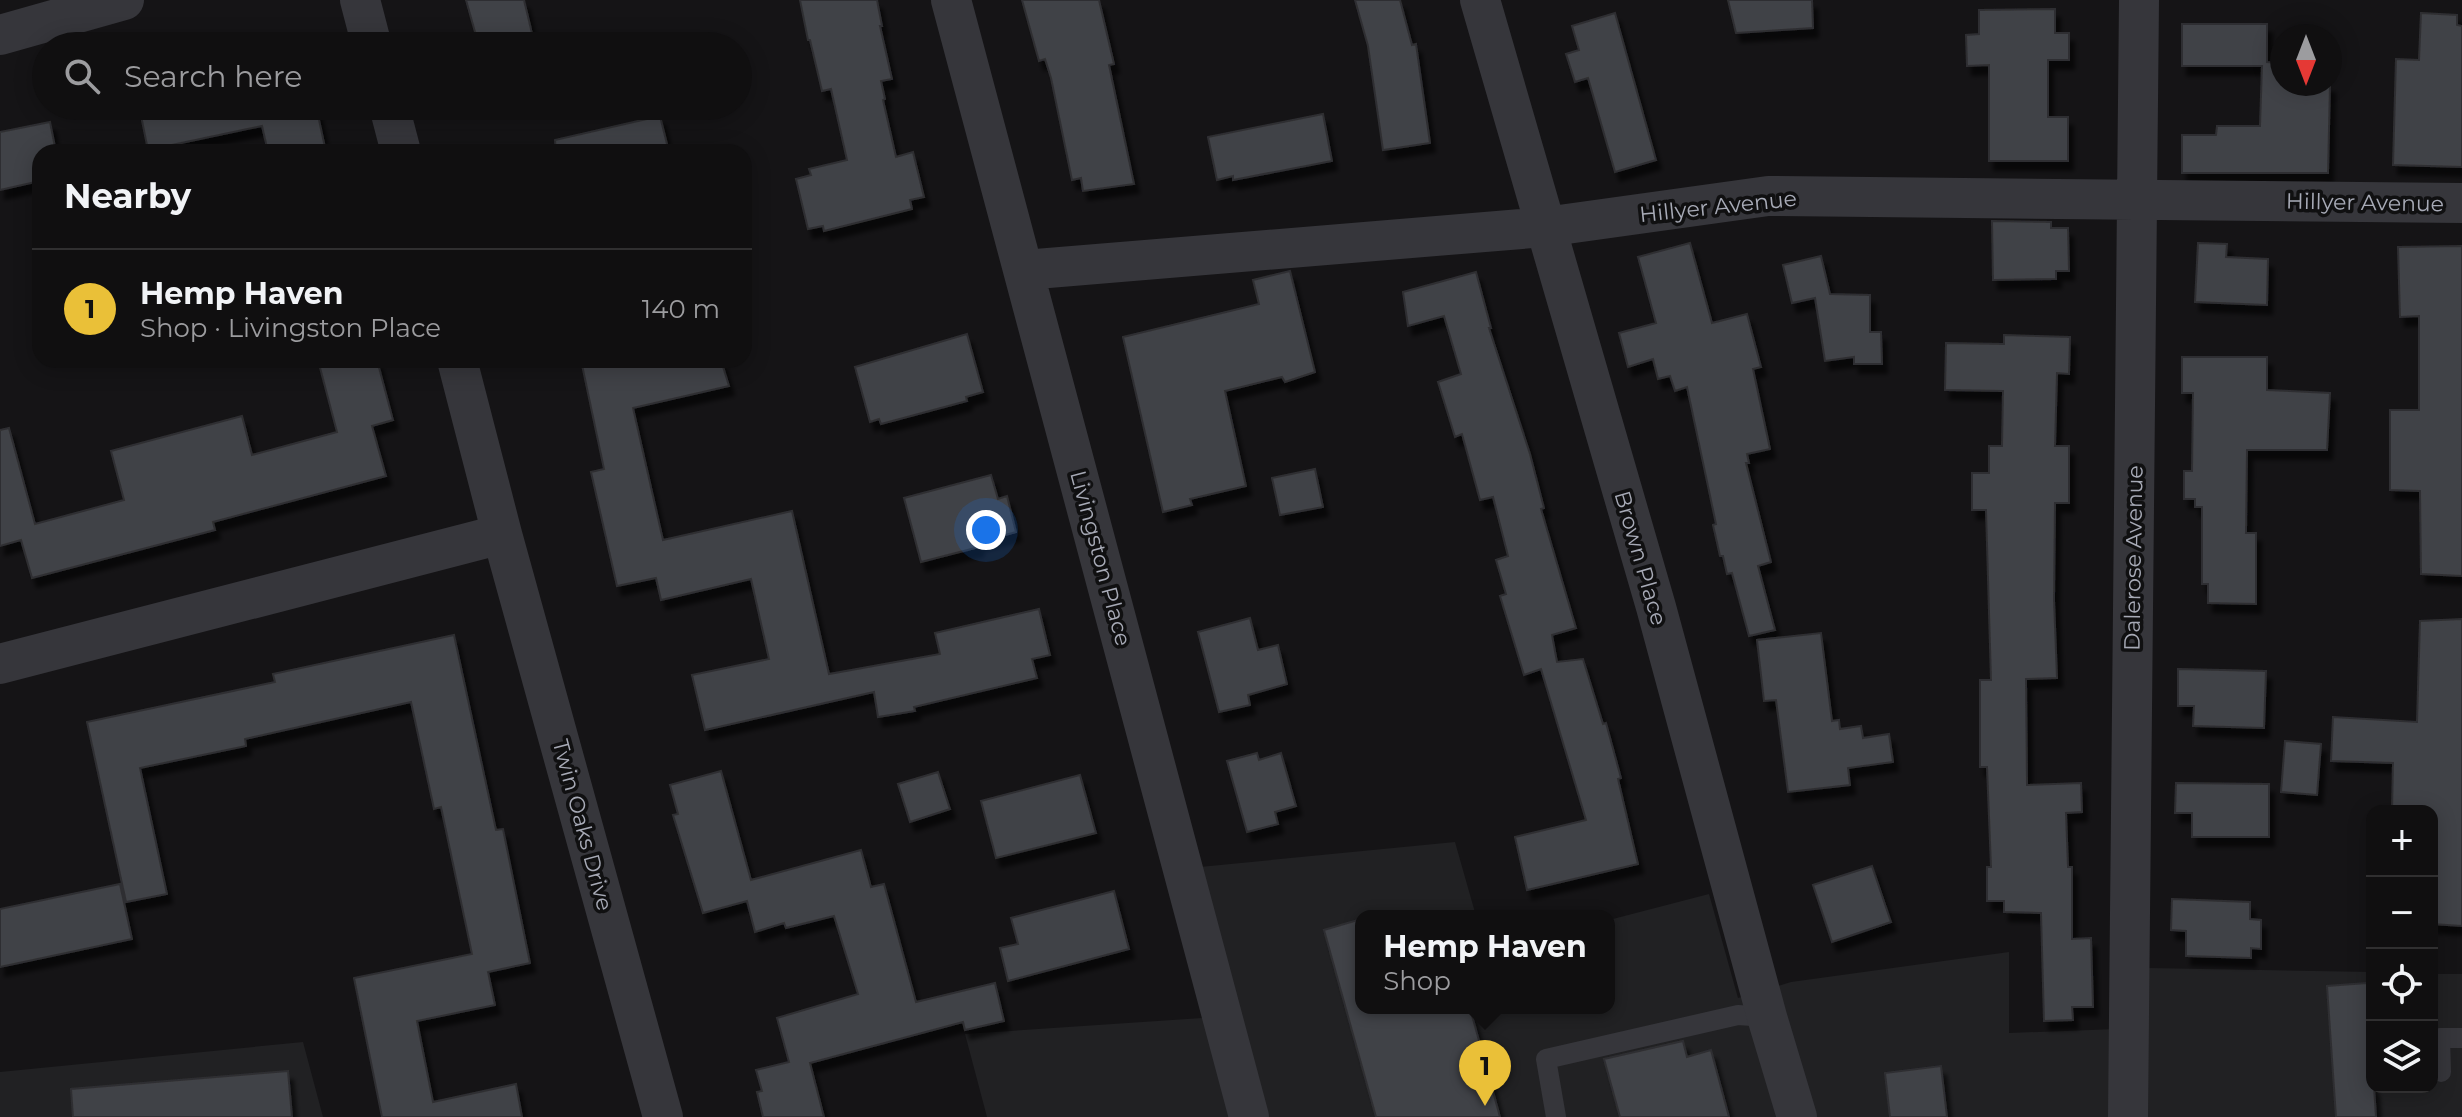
<!DOCTYPE html>
<html lang="en">
<head>
<meta charset="utf-8">
<style>
  :root { --surface:#100f10; --page:#191819; --text:#f1f3f6; --muted:#9c9c9f; --line:#302f30; --accent:#eac038 }
  body { margin:0; font-family:Montserrat,sans-serif; background:var(--page); color:var(--text) }
  .controls { position:absolute; right:24px; bottom:24px; display:grid; overflow:hidden; border-radius:16px; box-shadow:0 4px 20px #0003 }
  .controls button { width:72px; height:72px; display:grid; place-items:center; padding:0; border:0; border-bottom:2px solid var(--line); background:var(--surface); color:var(--text); font:40px sans-serif }
  .compass { position:absolute; left:2270px; top:24px; width:72px; height:72px; border-radius:50%; background:var(--surface); box-shadow:0 4px 20px #0003; rotate:180deg }
  .you { position:absolute; left:986px; top:530px; width:28px; height:28px; margin:-20px; border:6px solid #fff; border-radius:50%; background:#1a73e8; box-shadow:0 0 0 12px #1a73e833 }
  .badge { display:grid; place-items:center; width:52px; height:52px; border-radius:50%; background:var(--accent); color:#111; font-size:26px; font-weight:700 }
  .pin { position:absolute; translate:-50% -66px; filter:drop-shadow(0 2px 4px #0008) }
  .pin::after { content:''; position:absolute; top:42px; width:28px; height:24px; background:inherit; clip-path:polygon(0 0,100% 0,50% 100%) }
  .popup { position:absolute; left:1355px; top:910px; width:260px; height:104px; box-sizing:border-box; display:grid; place-content:center; border-radius:16px; background:var(--surface); filter:drop-shadow(0 2px 6px #0005); font-size:26px; white-space:nowrap; color:var(--muted) }
  .popup b { font-size:30px; color:var(--text) }
  .popup::after { content:''; position:absolute; left:50%; top:100%; margin-left:-16px; border:16px solid transparent; border-top-color:var(--surface) }
  .list { margin:0; padding:0; list-style:none }
  h2 { display:flex; justify-content:space-between; align-items:center; height:104px; margin:0; padding:0 32px; font-size:34px }
  h2 small { font-size:26px; font-weight:400; color:var(--muted) }
  .list li { display:grid; grid-template-columns:52px 1fr auto; gap:24px; align-items:center; box-sizing:border-box; height:120px; padding:0 32px; border-top:2px solid var(--line) }
  .list b { display:block; font-size:30px; white-space:nowrap }
  .list p { margin:0; font-size:26px; white-space:nowrap; color:var(--muted) }
  .list em { font-size:26px; font-style:normal; color:var(--muted) }
  .icon { flex:none; width:44px; height:44px; fill:none; stroke:currentColor; stroke-width:2; stroke-linecap:round; stroke-linejoin:round }
  .map { position:relative; flex:none; width:2462px; height:1117px; overflow:hidden }
  .search { position:absolute; background:var(--surface); box-shadow:0 4px 20px #0003; left:32px; top:32px; width:720px; height:88px; display:flex; align-items:center; gap:20px; box-sizing:border-box; padding:0 28px; border-radius:44px; color:var(--muted); font-size:30px }
  .panel { position:absolute; background:var(--surface); box-shadow:0 4px 20px #0003; left:32px; top:144px; width:720px; height:224px; border-radius:24px }
  .map>svg:first-child { display:block }
</style>
</head>
<body>
<div class="map">
<svg width="2462" height="1117" viewBox="0 0 2462 1117">
  <defs>
    <filter id="shadow"><feDropShadow dx="5" dy="9" stdDeviation="2" flood-color="#0009"/></filter>
  </defs>
  <rect width="100%" height="100%" fill="#151416"/>
  <!-- built -->
  <path fill="#212123" d="M 1455,842 L 1476,916 L 1361,916 L 1361,1008 L 1609,1008 L 1609,920 L 1709,894 L 1738,998 L 1791,982 L 2009,952 L 2009,1033 L 2143,1028 L 2148,968 L 2372,972 L 2372,1087 L 2432,1087 L 2432,974 L 2462,974 L 2462,1117 L 987,1117 L 965,1034 L 1217,1017 L 1179,869 Z
    M 303,1042 L 323,1117 L 0,1117 L 0,1072 Z"/>
  <!-- building -->
  <path fill="#414246" stroke="#2f2f32" stroke-width="2" filter="url(#shadow)" d="M 466,0 L 524,0 L 535,46 L 479,46 Z
    M 800,0 L 877,0 L 882,26 L 880,26 L 892,79 L 881,81 L 885,99 L 883,100 L 896,157 L 913,152 L 924,197 L 910,200 L 912,209 L 824,231 L 823,226 L 808,229 L 796,179 L 811,175 L 809,169 L 847,160 L 831,89 L 822,91 L 810,40 L 808,40 Z
    M 1022,0 L 1099,0 L 1114,64 L 1109,65 L 1134,184 L 1083,191 L 1081,178 L 1072,180 L 1051,78 L 1045,59 L 1039,61 Z
    M 1355,0 L 1400,0 L 1412,45 L 1416,44 L 1430,143 L 1383,150 L 1368,46 Z
    M 1728,0 L 1812,0 L 1813,28 L 1736,33 Z
    M 2055,9 L 2055,33 L 2069,33 L 2069,60 L 2048,60 L 2048,117 L 2068,117 L 2068,161 L 1989,161 L 1989,65 L 1967,66 L 1966,35 L 1979,34 L 1979,10 Z
    M 1615,13 L 1656,160 L 1615,172 L 1588,78 L 1575,82 L 1566,54 L 1579,50 L 1572,26 Z
    M 2421,13 L 2457,15 L 2457,25 L 2462,26 L 2462,167 L 2393,165 L 2396,59 L 2419,60 Z
    M 2182,24 L 2267,24 L 2267,62 L 2282,63 L 2282,84 L 2330,84 L 2328,173 L 2182,173 L 2182,135 L 2216,135 L 2217,126 L 2260,126 L 2262,66 L 2182,66 Z
    M 139,106 L 316,106 L 326,152 L 268,152 L 262,126 L 148,150 Z
    M 1323,114 L 1332,161 L 1233,180 L 1233,176 L 1217,180 L 1208,137 Z
    M 660,116 L 669,152 L 556,152 L 555,140 Z
    M 50,122 L 56,152 L 40,152 L 40,181 L 0,190 L 0,132 Z
    M 1992,221 L 2051,222 L 2051,228 L 2068,228 L 2069,271 L 2056,271 L 2056,279 L 1993,280 Z
    M 1690,243 L 1712,323 L 1747,314 L 1761,367 L 1753,369 L 1770,449 L 1747,454 L 1749,463 L 1746,463 L 1771,562 L 1758,566 L 1775,630 L 1749,636 L 1732,573 L 1727,574 L 1723,556 L 1720,556 L 1713,525 L 1716,524 L 1687,387 L 1675,391 L 1670,376 L 1658,379 L 1653,359 L 1628,367 L 1619,333 L 1656,323 L 1638,257 Z
    M 2198,243 L 2227,244 L 2226,257 L 2268,259 L 2267,305 L 2195,302 Z
    M 2462,246 L 2462,576 L 2421,574 L 2420,491 L 2390,490 L 2390,410 L 2419,410 L 2419,316 L 2400,317 L 2398,247 Z
    M 1821,256 L 1830,294 L 1870,295 L 1870,332 L 1881,332 L 1882,364 L 1854,364 L 1854,357 L 1825,361 L 1815,298 L 1792,303 L 1783,265 Z
    M 1290,271 L 1315,372 L 1285,382 L 1282,377 L 1225,391 L 1246,486 L 1190,499 L 1192,505 L 1163,512 L 1123,337 L 1259,304 L 1253,280 Z
    M 1476,272 L 1491,328 L 1489,328 L 1530,454 L 1544,508 L 1541,509 L 1576,628 L 1552,635 L 1557,662 L 1583,659 L 1603,724 L 1606,723 L 1621,778 L 1618,779 L 1638,864 L 1527,890 L 1515,837 L 1586,820 L 1541,669 L 1524,675 L 1500,596 L 1506,594 L 1496,560 L 1508,556 L 1493,497 L 1480,500 L 1462,434 L 1455,437 L 1438,382 L 1461,374 L 1444,316 L 1408,326 L 1403,292 Z
    M 967,334 L 983,392 L 966,397 L 967,401 L 881,424 L 879,419 L 870,422 L 855,367 Z
    M 2004,335 L 2070,337 L 2069,374 L 2057,373 L 2055,446 L 2069,446 L 2069,503 L 2055,503 L 2054,600 L 2057,678 L 2026,679 L 2027,785 L 2081,783 L 2082,812 L 2066,813 L 2068,867 L 2072,867 L 2072,939 L 2091,938 L 2093,1007 L 2072,1007 L 2073,1020 L 2044,1021 L 2041,913 L 2004,912 L 2004,901 L 1987,901 L 1987,867 L 1991,867 L 1987,767 L 1980,767 L 1980,680 L 1991,680 L 1986,510 L 1972,510 L 1972,473 L 1989,473 L 1989,446 L 2002,446 L 2003,391 L 1945,390 L 1946,343 L 2004,344 Z
    M 2182,357 L 2267,357 L 2267,390 L 2330,393 L 2327,450 L 2247,450 L 2246,533 L 2256,533 L 2256,604 L 2208,603 L 2208,584 L 2202,584 L 2202,507 L 2195,507 L 2195,499 L 2184,499 L 2184,471 L 2192,471 L 2193,393 L 2182,393 Z
    M 318,360 L 377,360 L 393,420 L 372,426 L 386,476 L 213,522 L 215,530 L 32,578 L 21,540 L 0,546 L 0,430 L 9,428 L 35,524 L 124,500 L 111,451 L 242,416 L 252,455 L 337,432 Z
    M 581,360 L 721,360 L 729,386 L 633,408 L 663,540 L 792,511 L 829,674 L 940,654 L 935,633 L 1039,609 L 1050,655 L 1032,659 L 1037,678 L 914,707 L 915,711 L 878,717 L 874,692 L 705,730 L 692,675 L 769,659 L 751,579 L 661,600 L 656,578 L 617,586 L 591,472 L 604,469 Z
    M 1315,469 L 1323,507 L 1280,515 L 1272,478 Z
    M 991,475 L 998,499 L 1007,496 L 1016,532 L 977,543 L 979,547 L 921,562 L 904,498 Z
    M 1250,618 L 1258,650 L 1278,645 L 1287,684 L 1248,695 L 1250,705 L 1219,712 L 1198,632 Z
    M 2462,619 L 2462,926 L 2432,924 L 2432,811 L 2392,811 L 2393,763 L 2331,761 L 2333,717 L 2417,722 L 2420,621 Z
    M 1821,633 L 1832,721 L 1839,720 L 1840,729 L 1861,726 L 1863,738 L 1889,734 L 1893,762 L 1848,768 L 1850,785 L 1788,792 L 1776,700 L 1764,701 L 1757,640 Z
    M 454,635 L 496,830 L 503,829 L 530,963 L 488,972 L 495,1005 L 417,1021 L 433,1102 L 516,1084 L 522,1117 L 382,1117 L 354,978 L 472,954 L 441,807 L 434,809 L 411,702 L 245,739 L 246,746 L 140,768 L 167,894 L 126,902 L 87,722 L 275,682 L 273,674 Z
    M 2178,669 L 2266,671 L 2264,728 L 2193,726 L 2194,706 L 2178,706 Z
    M 2285,741 L 2321,744 L 2317,795 L 2281,792 Z
    M 1257,753 L 1259,760 L 1281,753 L 1296,806 L 1275,812 L 1278,824 L 1247,832 L 1227,761 Z
    M 721,771 L 751,880 L 861,850 L 871,887 L 884,884 L 916,1002 L 995,983 L 1004,1021 L 965,1030 L 963,1022 L 810,1063 L 824,1117 L 763,1117 L 757,1092 L 762,1091 L 756,1070 L 789,1062 L 777,1018 L 858,994 L 834,916 L 786,928 L 784,923 L 755,932 L 747,901 L 703,913 L 673,815 L 678,814 L 670,785 Z
    M 938,772 L 950,809 L 910,822 L 898,784 Z
    M 1080,775 L 1096,833 L 996,858 L 981,801 Z
    M 2176,783 L 2269,784 L 2269,837 L 2192,837 L 2192,813 L 2175,813 Z
    M 1872,866 L 1891,922 L 1832,942 L 1813,885 Z
    M 120,884 L 132,939 L 0,967 L 0,909 Z
    M 1114,891 L 1129,949 L 1008,981 L 1000,948 L 1018,944 L 1011,918 Z
    M 2172,899 L 2250,902 L 2250,919 L 2261,920 L 2261,949 L 2251,948 L 2251,958 L 2186,956 L 2186,931 L 2171,930 Z
    M 1361,919 L 1361,1008 L 1470,1008 L 1500,1117 L 1376,1117 L 1324,930 Z
    M 2367,983 L 2372,1087 L 2374,1087 L 2376,1117 L 2336,1117 L 2327,986 Z
    M 1683,1041 L 1687,1057 L 1711,1050 L 1729,1117 L 1620,1117 L 1604,1059 Z
    M 1941,1066 L 1947,1117 L 1890,1117 L 1885,1073 Z
    M 288,1071 L 292,1117 L 73,1117 L 71,1089 Z"/>
  <g fill="none" stroke-linecap="round" stroke-linejoin="round">
    <!-- lane -->
    <path stroke="#36363b" stroke-width="20" d="M 2441,1072 L 2440,1038 L 2462,1038
      M 1556,1117 L 1546,1059 L 1738,1015 L 1767,1017"/>
    <!-- street -->
    <path stroke="#36363b" stroke-width="40" d="M 360,0 L 372,46
      M 951,0 L 1249,1117
      M 1480,0 L 1656,607 L 1767,1017 L 1797,1117
      M 0,35 L 124,0
      M 389,106 L 401,152
      M 1024,270 L 1545,227 L 1768,196 L 2462,203
      M 457,360 L 502,534 L 663,1117
      M 0,664 L 502,534
      M 2128,1117 L 2139,0"/>
  </g>
  <g text-anchor="middle" stroke-width="7" stroke-linejoin="round" paint-order="stroke">
    <!-- street labels -->
    <g font-size="22" fill="#a7aab6" stroke="#101011">
      <text transform="translate(2365 202) rotate(1)" y="8">Hillyer Avenue</text>
      <text transform="translate(1718 206) rotate(-6)" y="8">Hillyer Avenue</text>
      <text transform="translate(1101 558) rotate(75)" y="8">Livingston Place</text>
      <text transform="translate(1641 558) rotate(74)" y="8">Brown Place</text>
      <text transform="translate(2133 558) rotate(-89)" y="8">Dalerose Avenue</text>
      <text transform="translate(583 825) rotate(75)" y="8">Twin Oaks Drive</text>
    </g>
  </g>
</svg>
<div class="controls">
<button>+</button>
<button>−</button>
<button><svg class="icon" aria-label="locate" viewBox="0 0 24 24"><circle cx="12" cy="12" r="6"/><path d="M12 2v4M12 18v4M2 12h4M18 12h4"/></svg></button>
<button><svg class="icon" aria-label="layers" viewBox="0 0 24 24"><path d="M12 4l9 5-9 5-9-5zM3 14l9 5 9-5"/></svg></button>
</div>
<svg class="compass" viewBox="-18 -18 36 36"><path d="M0-13l5 13h-10z" fill="#e53935"/><path d="M0 13l5-13h-10z" fill="#9c9c9f"/></svg>
<div class="you"></div>
<div class="pin badge" style="left:1485px;top:1106px">1</div>
<div class="popup"><b>Hemp Haven</b>Shop</div>
<div class="search"><svg class="icon" aria-label="search" viewBox="0 0 24 24"><circle cx="10" cy="10" r="6"/><path d="M15 15l6 6"/></svg>Search here</div>
<section class="panel">
<h2>Nearby<small></small></h2>
<ul class="list">
<li><span class="badge">1</span><div><b>Hemp Haven</b><p>Shop · Livingston Place</p></div><em>140 m</em></li>
</ul>
</section>
</div>
</body>
</html>
